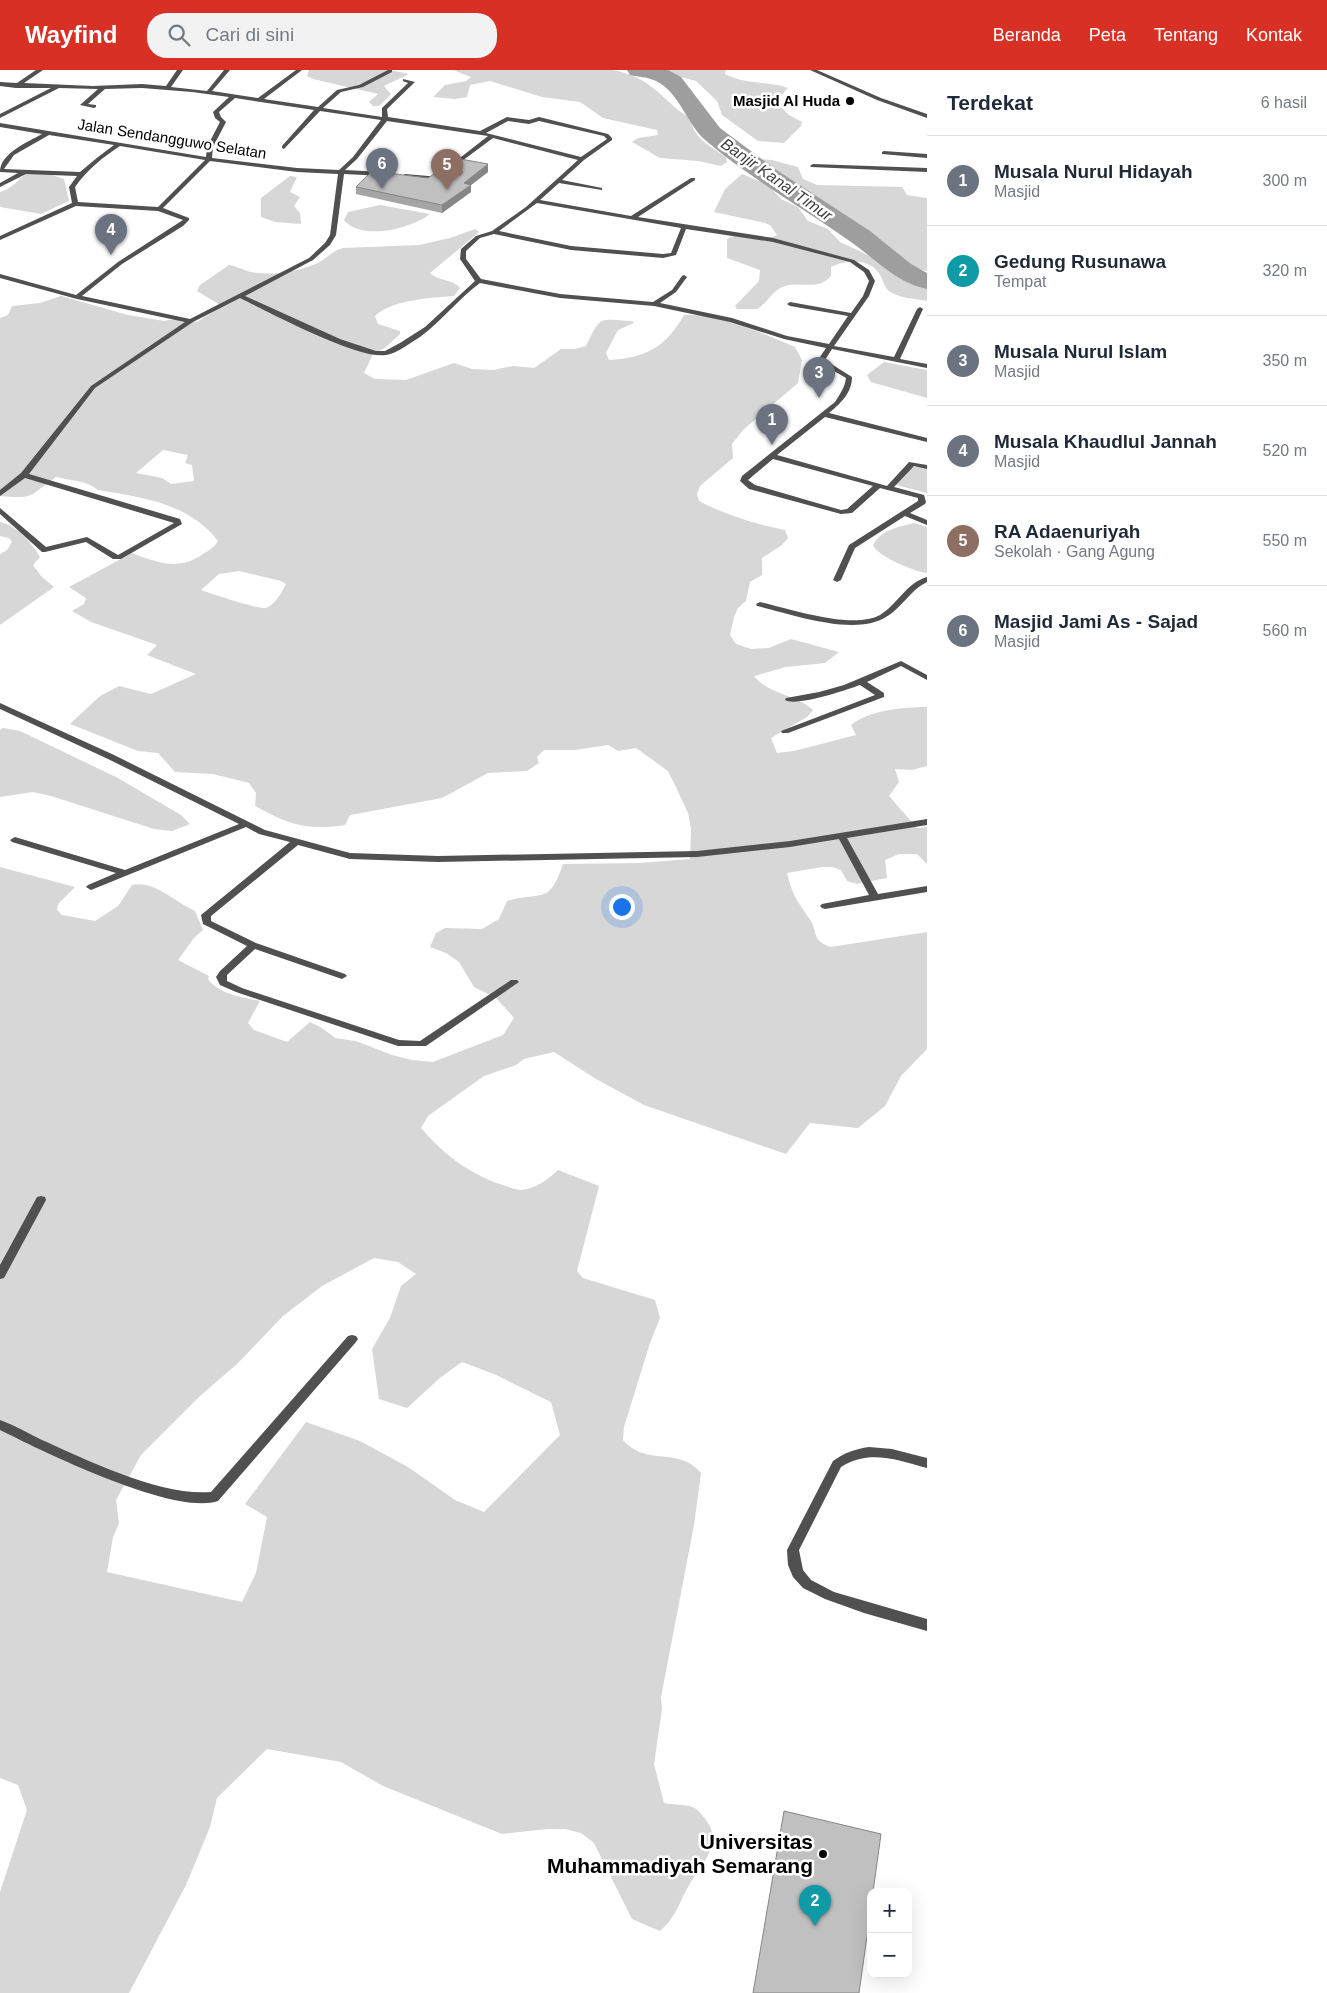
<!DOCTYPE html>
<html lang="id">
<head>
<meta charset="utf-8">
<style>
  :root { --surface:#fff; --page:#f2f2f3; --text:#1f2937; --muted:#747a83; --line:#e0e1e3; --accent:#d93025 }
  body { margin:0; font-family:Arial,sans-serif; background:var(--page); color:var(--text) }
  .controls { position:absolute; right:15px; bottom:15px; display:grid; overflow:hidden; border-radius:10px; box-shadow:0 5px 20px #0002 }
  .controls button { width:45px; height:45px; display:grid; place-items:center; padding:0; border:0; border-bottom:1px solid var(--line); background:var(--surface); color:var(--text); font:25px sans-serif }
  .you { position:absolute; left:621px; top:836px; width:18px; height:18px; margin:-12px; border:4px solid #fff; border-radius:50%; background:#1a73e8; box-shadow:0 0 0 8px #1a73e833 }
  .badge { display:grid; place-items:center; width:32px; height:32px; border-radius:50%; background:var(--accent); color:#fff; font-size:16px; font-weight:700 }
  .pin { position:absolute; translate:-50% -41px; filter:drop-shadow(0 1px 2px #0008) }
  .pin::after { content:''; position:absolute; top:26px; width:18px; height:15px; background:inherit; clip-path:polygon(0 0,100% 0,50% 100%) }
  .list { margin:0; padding:0; list-style:none }
  h2 { display:flex; justify-content:space-between; align-items:center; height:65px; margin:0; padding:0 20px; font-size:21px }
  h2 small { font-size:16px; font-weight:400; color:var(--muted) }
  .list li { display:grid; grid-template-columns:32px 1fr auto; gap:15px; align-items:center; box-sizing:border-box; height:90px; padding:0 20px; border-top:1px solid var(--line) }
  .list b { display:block; font-size:19px; white-space:nowrap }
  .list p { margin:0; font-size:16px; white-space:nowrap; color:var(--muted) }
  .list em { font-size:16px; font-style:normal; color:var(--muted) }
  .icon { flex:none; width:28px; height:28px; fill:none; stroke:currentColor; stroke-width:2; stroke-linecap:round; stroke-linejoin:round }
  .map { position:relative; flex:none; width:927px; height:1923px; overflow:hidden }
  header { display:flex; align-items:center; gap:30px; box-sizing:border-box; height:70px; padding:0 25px; background:var(--accent); color:#fff }
  header strong { font-size:24px }
  nav { display:flex; gap:28px; margin-inline-start:auto; font-size:18px }
  .search { width:350px; height:45px; background:var(--page); display:flex; align-items:center; gap:12px; box-sizing:border-box; padding:0 18px; border-radius:20px; color:var(--muted); font-size:19px }
  main { display:flex }
  aside { flex:1; background:var(--surface) }
  .map>svg:first-child { display:block }
</style>
</head>
<body>
<header>
<strong>Wayfind</strong>
<div class="search"><svg class="icon" aria-label="search" viewBox="0 0 24 24"><circle cx="10" cy="10" r="6"/><path d="M15 15l6 6"/></svg>Cari di sini</div>
<nav><a>Beranda</a><a>Peta</a><a>Tentang</a><a>Kontak</a></nav>
</header>
<main>
<div class="map">
<svg width="927" height="1923" viewBox="0 0 927 1923">
  <rect width="100%" height="100%" fill="#fff"/>
  <!-- green -->
  <path fill="#d7d7d7" fill-rule="evenodd" d="M 309,0 L 390,0 L 409,4 L 384,16 L 391,24 L 379,36 L 373,36 L 369,32 L 378,24 L 313,9 L 307,6 Z
    M 453,0 L 613,0 C 646,7 654,19 678,40 C 682,43 687,45 691,49 C 692,68 712,77 726,87 L 727,92 L 721,96 L 698,91 L 660,88 L 632,72 L 638,68 L 658,65 L 657,60 L 603,48 L 580,32 L 542,27 L 490,11 L 470,15 L 467,27 L 455,29 L 433,27 L 445,15 L 466,11 L 471,7 Z
    M 654,0 L 726,0 L 725,4 C 746,15 770,11 788,18 L 775,31 L 789,45 L 802,52 L 801,56 L 784,73 L 758,71 L 722,45 L 717,31 L 696,11 Z
    M 759,89 L 772,90 L 798,97 L 803,109 L 817,115 L 902,117 L 907,125 L 927,128 L 927,201 L 909,197 L 892,181 L 842,151 L 816,129 L 765,99 L 758,94 Z
    M 30,102 L 43,102 L 64,109 L 69,131 L 41,144 L 0,137 L 0,122 C 16,117 20,106 30,102 Z
    M 742,104 L 768,115 L 781,129 L 798,137 L 808,151 L 828,159 L 840,172 L 874,188 L 895,204 L 927,213 L 927,231 C 916,229 898,228 889,221 C 884,217 883,210 880,205 C 870,187 846,190 831,197 L 831,206 C 819,221 799,211 785,216 C 772,220 768,233 757,239 L 737,239 L 735,236 L 759,211 L 760,200 L 727,188 L 727,169 C 741,159 762,173 777,165 L 770,155 L 765,153 L 714,142 L 725,119 Z
    M 290,106 L 297,107 L 290,122 L 300,127 L 294,136 L 300,143 L 301,154 L 275,152 L 261,147 L 261,128 Z
    M 380,135 L 430,144 C 411,159 361,171 344,150 L 348,142 Z
    M 475,159 L 479,162 L 477,164 L 430,203 C 438,211 453,209 460,218 L 454,226 C 432,228 393,229 375,246 L 378,254 L 400,261 L 400,264 L 385,278 L 373,284 L 364,303 L 375,309 L 406,310 L 454,293 L 472,299 L 493,300 L 513,296 L 534,298 L 561,279 L 575,279 L 586,276 C 601,245 598,249 632,251 L 634,253 L 618,260 L 606,283 L 609,290 C 646,288 666,277 684,245 C 717,243 765,264 795,277 L 802,290 L 798,313 L 743,360 L 732,374 L 733,388 L 700,416 L 697,424 L 699,431 C 725,445 756,454 785,460 L 788,468 L 782,475 L 762,488 L 762,505 L 750,512 L 746,531 L 738,538 L 734,547 L 730,565 L 736,574 L 751,579 L 769,578 L 791,569 L 839,582 L 825,593 L 786,597 L 754,606 C 769,625 796,624 813,640 L 807,647 L 771,668 L 777,683 L 794,681 L 856,665 L 851,655 C 870,640 903,637 927,637 L 927,696 L 912,700 L 895,699 L 899,712 L 889,726 L 917,758 L 927,757 L 927,794 L 917,784 L 899,784 L 885,790 L 887,808 L 857,814 L 847,811 L 841,800 L 832,797 L 822,797 L 787,803 C 792,824 797,831 809,848 C 819,862 810,870 831,877 L 927,862 L 927,979 L 901,1006 L 885,1036 L 858,1058 L 810,1053 L 786,1084 L 644,1035 L 596,1009 L 554,982 L 524,989 L 516,995 L 484,1006 L 428,1046 L 421,1058 C 444,1085 472,1106 506,1116 C 511,1118 517,1120 521,1120 C 537,1118 547,1110 558,1100 L 599,1116 L 577,1201 L 583,1208 L 655,1230 L 660,1248 L 650,1273 L 624,1357 L 623,1370 C 646,1397 679,1376 701,1403 L 694,1455 L 661,1627 L 662,1639 L 654,1694 L 664,1733 C 673,1735 687,1734 695,1738 C 700,1742 705,1748 708,1753 C 722,1775 702,1793 691,1812 C 680,1829 677,1847 660,1861 L 632,1849 L 594,1773 L 581,1763 L 565,1759 L 547,1759 L 502,1764 L 383,1716 L 341,1692 L 267,1679 L 217,1728 L 210,1757 L 186,1815 L 129,1923 L 0,1923 L 0,1822 L 27,1740 L 18,1715 L 0,1708 L 0,797 L 75,817 L 58,834 L 57,840 L 62,845 L 95,851 L 118,836 L 132,815 C 154,810 175,832 195,841 L 203,860 L 194,868 L 178,890 L 209,906 L 208,909 C 220,925 242,927 260,931 L 248,953 L 254,960 L 287,972 L 310,952 L 322,958 L 335,968 L 356,971 L 392,985 L 412,990 L 433,992 L 503,965 L 514,948 L 496,928 L 474,917 L 459,892 L 446,883 L 430,877 L 436,863 L 445,858 L 482,859 L 499,849 L 507,831 C 544,821 549,835 563,794 L 639,793 L 690,789 L 691,759 L 688,743 L 674,713 L 668,701 L 636,678 L 618,681 L 608,675 L 575,680 L 544,680 L 537,687 L 539,693 L 527,701 L 488,703 L 442,728 L 350,745 L 345,755 C 306,761 288,754 255,736 L 256,723 L 249,713 L 213,704 L 175,702 L 158,683 L 138,681 L 70,654 L 100,626 L 119,616 L 151,624 L 196,604 L 147,585 L 157,575 L 91,552 L 72,541 L 84,534 L 86,528 L 69,517 L 132,483 C 158,493 179,501 203,484 C 209,480 215,477 218,471 C 189,433 141,427 98,420 C 86,410 71,411 56,407 C 28,426 37,429 0,426 L 0,248 L 8,245 L 12,236 L 40,233 L 61,226 L 128,245 L 164,251 L 175,249 L 197,252 L 222,236 L 197,221 L 200,215 L 229,195 C 237,196 243,200 251,202 C 270,206 295,202 313,195 C 325,191 331,181 343,178 L 419,175 L 450,168 ZM 163,380 L 188,385 L 185,393 L 192,395 L 194,411 L 171,414 L 162,408 L 136,403 ZM 239,501 L 281,511 L 286,514 C 281,523 276,534 266,538 C 260,540 209,523 201,520 L 219,504 ZM 374,1188 L 398,1192 L 416,1204 L 401,1216 L 390,1248 L 372,1279 L 379,1329 L 407,1338 L 441,1307 L 462,1292 L 494,1304 L 551,1332 L 560,1365 L 484,1442 L 455,1430 L 408,1397 L 360,1371 L 306,1352 L 245,1434 L 267,1447 L 256,1503 L 242,1532 L 107,1502 L 113,1467 L 119,1453 L 116,1430 L 141,1385 L 200,1326 L 237,1294 L 283,1246 L 322,1216 Z
    M 884,292 L 927,300 L 927,328 L 871,312 L 867,305 Z
    M 907,396 L 927,397 L 927,423 L 896,415 Z
    M 0,452 C 18,456 31,472 40,487 L 33,495 L 41,506 L 54,517 L 0,555 L 0,484 L 7,480 L 12,472 L 9,468 L 0,466 Z
    M 914,453 L 927,457 L 927,503 C 915,502 877,486 873,475 C 881,460 898,457 914,453 Z
    M 3,658 L 20,661 L 116,707 L 181,745 L 190,754 L 172,761 L 154,759 L 51,726 L 33,722 L 0,727 L 0,660 Z"/>
  <g fill="none" stroke-linecap="round" stroke-linejoin="round">
    <!-- river -->
    <path fill="#9e9e9e" fill-rule="evenodd" d="M 627,0 L 668,0 L 681,7 L 720,58 L 775,99 L 870,161 L 911,194 L 927,203 L 927,219 C 895,212 877,190 851,172 C 802,137 749,108 704,69 C 686,52 679,22 656,11 C 648,7 638,7 630,5 Z"/>
    <!-- street -->
    <path fill="#505050" fill-rule="evenodd" d="M 36,0 L 43,0 L 24,13 L 93,16 L 142,14 L 166,16 L 177,0 L 183,0 L 171,17 L 207,21 L 224,0 L 230,0 L 212,21 L 258,28 L 296,0 L 302,0 L 264,29 L 318,37 L 337,20 L 359,15 L 388,0 L 392,0 L 392,2 L 363,17 L 341,22 L 323,38 L 382,47 L 382,38 L 408,13 L 403,11 L 403,9 L 415,12 L 387,39 L 388,47 L 480,61 L 507,47 L 529,50 L 539,47 L 608,64 L 612,68 L 612,70 L 584,90 L 562,110 L 602,118 L 602,120 L 559,113 L 540,130 L 631,146 L 691,108 L 695,108 L 695,110 L 638,147 L 773,168 L 854,190 L 869,200 L 875,211 L 869,226 L 834,276 L 894,287 L 917,239 L 920,237 L 923,239 L 900,289 L 927,294 L 927,298 L 832,279 L 825,290 L 852,307 C 852,323 840,334 829,343 L 927,368 L 927,372 L 825,347 L 777,385 L 887,416 L 909,392 L 927,395 L 927,399 L 914,396 L 894,417 L 924,425 L 926,432 L 925,434 L 910,443 L 927,450 L 927,455 L 905,446 L 855,478 L 841,510 L 837,512 L 833,510 L 849,475 L 918,431 L 918,428 L 880,418 L 852,443 L 841,444 L 749,419 L 740,411 L 742,406 L 835,332 C 840,324 845,317 846,308 L 822,294 L 818,290 L 826,278 L 784,269 L 730,252 L 654,236 L 560,228 L 480,213 C 458,229 442,251 420,267 C 410,273 398,283 386,285 C 358,290 269,242 240,228 L 193,252 L 95,318 L 29,404 L 180,449 L 182,454 L 121,489 L 113,489 L 86,472 L 45,482 L 42,482 L 0,444 L 0,438 L 46,477 L 87,467 L 118,485 L 174,453 L 25,408 L 0,426 L 0,420 L 21,403 L 91,316 L 185,252 L 77,229 L 0,208 L 0,204 L 76,225 L 118,192 L 183,150 L 158,141 L 76,136 L 0,170 L 0,166 L 72,133 L 69,117 L 77,106 L 26,104 L 0,117 L 0,113 L 18,103 L 0,102 C 0,83 28,72 42,64 L 0,57 L 0,53 L 206,87 L 207,77 L 220,52 L 215,48 L 213,42 L 229,27 L 192,22 L 142,18 L 105,19 L 88,34 L 96,35 L 96,37 L 94,38 L 80,35 L 98,19 L 59,18 L 0,48 L 0,44 L 51,18 L 16,18 L 0,16 L 0,12 L 17,13 ZM 235,28 L 314,40 L 282,76 L 282,78 L 284,79 L 320,41 L 381,50 L 353,87 L 339,100 L 297,98 L 212,88 L 213,77 L 226,52 L 221,47 L 219,42 ZM 387,51 L 488,66 L 456,91 L 455,92 L 458,94 L 493,68 L 578,90 L 526,137 L 492,161 L 476,166 L 461,179 L 460,189 L 475,211 L 425,257 L 400,273 L 385,281 L 376,281 L 340,269 L 245,226 L 313,190 L 330,175 L 336,165 L 344,104 L 383,106 L 386,104 L 383,102 L 345,100 L 357,89 ZM 508,51 L 529,54 L 539,51 L 604,66 L 607,69 L 581,87 L 486,63 ZM 49,65 L 114,75 L 98,87 L 80,102 L 4,99 L 14,85 ZM 120,76 L 205,90 L 158,137 L 78,132 L 75,117 C 87,100 103,87 120,76 ZM 210,91 L 297,102 L 338,104 L 330,165 L 325,173 L 309,188 L 190,249 L 82,226 L 122,194 L 183,156 L 189,150 L 189,148 L 163,138 ZM 537,133 L 681,158 L 671,183 L 663,184 L 571,176 L 499,161 ZM 686,159 L 773,172 L 850,192 L 864,202 L 869,211 L 863,226 L 851,243 L 790,232 L 787,234 L 790,236 L 848,246 L 829,274 L 787,266 L 732,248 L 660,233 L 676,222 L 687,207 L 684,205 L 682,206 L 672,220 L 653,232 L 560,224 L 481,209 L 466,189 L 466,181 L 480,168 L 494,164 L 571,180 L 663,188 L 676,185 ZM 773,389 L 873,416 L 847,439 L 841,440 L 755,415 L 748,410 Z
      M 810,0 L 817,0 L 881,28 L 927,44 L 927,48 L 877,30 Z
      M 884,81 L 927,84 L 927,88 L 882,84 L 882,82 Z
      M 813,94 L 927,98 L 927,102 L 811,97 L 810,96 Z
      M 405,104 L 440,107 L 443,109 L 440,111 L 403,107 L 402,106 Z
      M 927,507 L 927,512 C 910,520 902,538 886,547 C 854,567 791,544 757,536 L 756,534 L 760,532 C 790,539 853,560 880,545 C 898,534 906,513 927,507 Z
      M 901,591 L 927,605 L 927,610 L 901,596 L 867,612 L 884,623 L 884,627 L 788,663 L 782,663 L 781,661 L 875,625 L 860,615 C 847,620 795,637 785,630 L 786,628 L 819,622 L 844,615 Z
      M 0,633 L 114,685 L 265,760 L 350,783 L 438,786 L 697,781 L 790,771 L 927,749 L 927,755 L 847,768 L 878,824 L 927,816 L 927,822 L 825,839 L 822,838 L 820,836 L 822,834 L 869,825 L 839,769 L 790,777 L 697,787 L 438,792 L 350,789 L 298,775 L 211,846 L 211,851 L 256,873 L 345,904 L 347,906 L 342,909 L 339,908 L 255,879 L 227,905 L 227,911 L 242,918 L 399,970 L 420,971 L 511,910 L 517,910 L 519,912 L 426,976 L 398,976 L 236,922 L 220,915 L 216,907 L 220,901 L 247,876 L 203,854 L 201,845 L 290,772 L 259,764 L 246,757 L 91,820 L 86,817 L 88,815 L 116,803 L 12,772 L 10,770 L 15,767 L 125,800 L 239,754 L 108,689 L 0,639 Z
      M 41,1126 L 45,1127 L 46,1130 L 4,1208 L 0,1209 L 0,1195 L 37,1127 Z
      M 352,1265 L 356,1266 L 358,1269 L 356,1272 L 218,1431 C 174,1446 44,1382 0,1360 L 0,1350 C 14,1355 28,1363 42,1370 C 89,1391 160,1426 211,1422 L 348,1266 Z
      M 869,1377 L 892,1379 L 927,1388 L 927,1398 C 897,1390 869,1379 841,1397 L 799,1480 L 803,1500 L 811,1510 L 834,1522 L 927,1549 L 927,1561 L 864,1543 L 825,1529 L 803,1518 L 793,1507 L 788,1495 L 787,1480 L 833,1391 C 844,1383 855,1379 869,1377 Z"/>
  </g>
  <!-- wall -->
  <path fill="#a5a5a5" d="M 442,97 L 488,102 L 471,115 L 471,122 L 442,143 L 356,124 L 356,117 L 428,108 L 442,104 Z"/>
  <!-- shaded-wall -->
  <path fill="#868686" d="M 488,94 L 488,102 L 471,115 L 471,122 L 442,143 L 442,135 L 464,113 Z"/>
  <!-- building -->
  <path fill="#c0c0c0" stroke="#868686" d="M 455,88 L 488,94 L 464,113 L 471,115 L 442,135 L 356,117 L 372,101 L 428,108 L 434,104 L 461,105 L 463,102 L 459,99 L 442,97 Z
    M 784,1741 L 881,1764 L 873,1822 L 871,1822 L 871,1838 L 859,1923 L 753,1923 Z"/>
  <!-- markers -->
  <g fill="#000" stroke="#fff" stroke-width="2">
    <circle cx="850" cy="31" r="5"/>
    <circle cx="823" cy="1784" r="5"/>
  </g>
  <g text-anchor="middle" stroke-width="5" stroke-linejoin="round" paint-order="stroke">
    <!-- far-poi labels -->
    <g font-size="15" font-weight="bold" fill="#000" stroke="#fff" text-anchor="end">
      <text x="840" y="36">Masjid Al Huda</text>
    </g>
    <!-- far-street labels -->
    <g font-size="15" fill="#000" stroke="#fff">
      <text transform="translate(172 69) rotate(9)" y="5">Jalan Sendangguwo Selatan</text>
    </g>
    <!-- far-water labels -->
    <g font-size="16" font-style="italic" fill="#3f3f3f" stroke="#fff">
      <text transform="translate(777 109) rotate(35)" y="6">Banjir Kanal Timur</text>
    </g>
    <!-- near-poi labels -->
    <g font-size="21" font-weight="bold" fill="#000" stroke="#fff" text-anchor="end">
      <text x="813" y="1779">Universitas<tspan x="813" dy="24">Muhammadiyah Semarang</tspan></text>
    </g>
  </g>
</svg>
<div class="controls">
<button>+</button>
<button>−</button>
</div>
<div class="you"></div>
<div class="pin badge" style="left:772px;top:375px;background:#6b7280">1</div>
<div class="pin badge" style="left:815px;top:1856px;background:#0f9aa8">2</div>
<div class="pin badge" style="left:819px;top:328px;background:#6b7280">3</div>
<div class="pin badge" style="left:111px;top:185px;background:#6b7280">4</div>
<div class="pin badge" style="left:447px;top:120px;background:#8d6e63">5</div>
<div class="pin badge" style="left:382px;top:119px;background:#6b7280">6</div>
</div>
<aside>
<h2>Terdekat<small>6 hasil</small></h2>
<ul class="list">
<li><span class="badge" style="background:#6b7280">1</span><div><b>Musala Nurul Hidayah</b><p>Masjid</p></div><em>300 m</em></li>
<li><span class="badge" style="background:#0f9aa8">2</span><div><b>Gedung Rusunawa</b><p>Tempat</p></div><em>320 m</em></li>
<li><span class="badge" style="background:#6b7280">3</span><div><b>Musala Nurul Islam</b><p>Masjid</p></div><em>350 m</em></li>
<li><span class="badge" style="background:#6b7280">4</span><div><b>Musala Khaudlul Jannah</b><p>Masjid</p></div><em>520 m</em></li>
<li><span class="badge" style="background:#8d6e63">5</span><div><b>RA Adaenuriyah</b><p>Sekolah · Gang Agung</p></div><em>550 m</em></li>
<li><span class="badge" style="background:#6b7280">6</span><div><b>Masjid Jami As - Sajad</b><p>Masjid</p></div><em>560 m</em></li>
</ul>
</aside>
</main>
</body>
</html>
